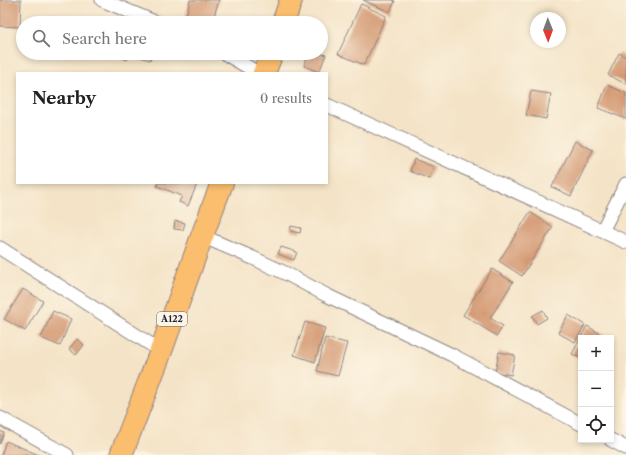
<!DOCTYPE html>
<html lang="en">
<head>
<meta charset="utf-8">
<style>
  :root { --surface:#fff; --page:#f2f2f2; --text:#222; --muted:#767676; --line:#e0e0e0 }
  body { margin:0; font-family:"Libre Caslon Text",serif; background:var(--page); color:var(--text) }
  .controls { position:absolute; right:12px; bottom:12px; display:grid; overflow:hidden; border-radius:0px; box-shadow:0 2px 6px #0003 }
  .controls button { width:36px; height:36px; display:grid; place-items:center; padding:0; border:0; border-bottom:1px solid var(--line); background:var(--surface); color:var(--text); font:20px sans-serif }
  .compass { position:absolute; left:530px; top:12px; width:36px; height:36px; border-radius:50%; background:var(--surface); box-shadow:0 2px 6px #0003; rotate:179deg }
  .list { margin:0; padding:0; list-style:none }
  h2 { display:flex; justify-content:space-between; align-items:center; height:52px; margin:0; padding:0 16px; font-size:17px }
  h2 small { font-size:13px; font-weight:400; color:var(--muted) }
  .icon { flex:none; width:22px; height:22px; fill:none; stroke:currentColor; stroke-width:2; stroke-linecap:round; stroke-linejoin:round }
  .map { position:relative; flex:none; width:626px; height:455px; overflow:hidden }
  .search { position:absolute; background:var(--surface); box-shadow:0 2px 6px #0003; left:16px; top:16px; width:312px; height:44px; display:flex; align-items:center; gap:10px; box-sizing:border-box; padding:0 14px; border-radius:22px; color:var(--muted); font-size:15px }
  .panel { position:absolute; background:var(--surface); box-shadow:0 2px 6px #0003; left:16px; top:72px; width:312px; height:112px; border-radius:0px }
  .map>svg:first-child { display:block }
</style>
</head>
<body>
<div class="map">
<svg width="626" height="455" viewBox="0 0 626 455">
  <rect width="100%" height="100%" fill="#fcf5e5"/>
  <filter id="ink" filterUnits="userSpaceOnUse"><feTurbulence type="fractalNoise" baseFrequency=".025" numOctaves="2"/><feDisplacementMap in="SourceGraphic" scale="8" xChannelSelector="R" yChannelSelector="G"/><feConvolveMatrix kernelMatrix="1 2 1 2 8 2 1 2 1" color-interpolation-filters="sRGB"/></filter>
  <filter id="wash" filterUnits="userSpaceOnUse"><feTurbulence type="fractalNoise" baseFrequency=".012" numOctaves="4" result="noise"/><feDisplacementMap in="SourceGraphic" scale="16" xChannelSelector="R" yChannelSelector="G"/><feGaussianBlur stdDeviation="0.9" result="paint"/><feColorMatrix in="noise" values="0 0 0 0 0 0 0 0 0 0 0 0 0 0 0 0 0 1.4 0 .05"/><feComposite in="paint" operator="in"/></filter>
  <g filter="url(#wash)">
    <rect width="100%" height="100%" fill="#f4e3c6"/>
    <g id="blocks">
      <!-- building -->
      <path fill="#d39670" d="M 0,0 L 21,0 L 20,27 L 0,26 Z
        M 190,0 L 219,0 L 212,23 L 184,23 Z
        M 363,0 L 392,0 L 395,1 L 390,12 Z
        M 361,4 L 386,16 L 364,65 L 338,54 Z
        M 113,53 L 130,53 L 127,60 Z
        M 142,53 L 153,53 L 150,60 L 140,57 Z
        M 309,53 L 320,53 L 326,55 L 319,72 L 304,66 Z
        M 619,53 L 626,57 L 626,84 L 608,75 Z
        M 607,85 L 626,93 L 626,119 L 598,108 Z
        M 531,91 L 551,94 L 546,119 L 526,115 Z
        M 575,141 L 593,150 L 571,196 L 552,187 Z
        M 414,159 L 434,167 L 429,179 L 410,171 Z
        M 158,183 L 194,183 L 197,184 L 188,206 L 179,202 L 182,196 L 157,186 Z
        M 530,212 L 553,227 L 522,276 L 499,261 Z
        M 175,221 L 185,223 L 183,230 L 174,229 Z
        M 291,226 L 301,228 L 300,233 L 290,231 Z
        M 281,247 L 297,252 L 294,260 L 278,254 Z
        M 492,269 L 513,282 L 490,318 L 503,326 L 497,336 L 463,315 Z
        M 23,289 L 43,301 L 25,331 L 4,319 Z
        M 543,310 L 547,318 L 537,324 L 532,316 Z
        M 53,311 L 71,319 L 60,346 L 41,338 Z
        M 568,315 L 585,325 L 575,342 L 558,333 Z
        M 305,322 L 325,328 L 315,362 L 294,355 Z
        M 587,326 L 606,337 L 605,338 L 581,338 L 581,359 L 572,354 Z
        M 325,338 L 347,343 L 338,376 L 317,371 Z
        M 77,339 L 84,345 L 76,355 L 69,349 Z
        M 499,352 L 515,355 L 511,375 L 495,372 Z
        M 0,431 L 4,433 L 0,444 Z
        M 6,441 L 39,455 L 1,455 Z"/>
    </g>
  </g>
  <g filter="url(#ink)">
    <use href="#blocks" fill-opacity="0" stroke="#8b8280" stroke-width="1"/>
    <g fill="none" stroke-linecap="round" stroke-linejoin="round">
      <defs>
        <path id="street" d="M 102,0 L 157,23
          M 224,53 L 258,73
          M 327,105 L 626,242
          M 602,231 L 626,184
          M 202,236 L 253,258 L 287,274 L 326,295 L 452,355 L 581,424
          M 0,248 L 161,351
          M 0,418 L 67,455
          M 611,440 L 626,448"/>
        <path id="highway" d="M 283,23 L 291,0
          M 264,73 L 272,53
          M 121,455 L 161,351 L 202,236 L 222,183"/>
      </defs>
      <!-- street casing -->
      <use href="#street" stroke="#8b8280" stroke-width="15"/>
      <!-- highway casing -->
      <use href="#highway" stroke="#8b8280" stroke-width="24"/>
      <!-- street -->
      <use href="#street" stroke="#fff" stroke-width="13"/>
      <!-- highway -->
      <use href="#highway" stroke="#fbbd6e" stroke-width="22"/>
    </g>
  </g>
  <g text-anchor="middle" stroke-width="3" stroke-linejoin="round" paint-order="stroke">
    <!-- shield labels -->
    <rect fill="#fcf5e5" stroke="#63616e" stroke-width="1" x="157" y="312" width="30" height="14" rx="3"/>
    <g font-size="9" font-weight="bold" fill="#22223b">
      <text x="172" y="322">A122</text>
    </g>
  </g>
</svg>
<div class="controls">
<button>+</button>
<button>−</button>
<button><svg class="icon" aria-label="locate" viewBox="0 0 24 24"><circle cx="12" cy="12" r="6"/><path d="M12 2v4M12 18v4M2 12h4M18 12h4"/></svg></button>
</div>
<svg class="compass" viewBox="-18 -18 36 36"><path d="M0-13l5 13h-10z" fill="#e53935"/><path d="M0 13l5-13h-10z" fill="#767676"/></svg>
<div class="search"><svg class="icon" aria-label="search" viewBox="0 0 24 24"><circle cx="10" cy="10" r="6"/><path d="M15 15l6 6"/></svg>Search here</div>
<section class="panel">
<h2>Nearby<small>0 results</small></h2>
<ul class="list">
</ul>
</section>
</div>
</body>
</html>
